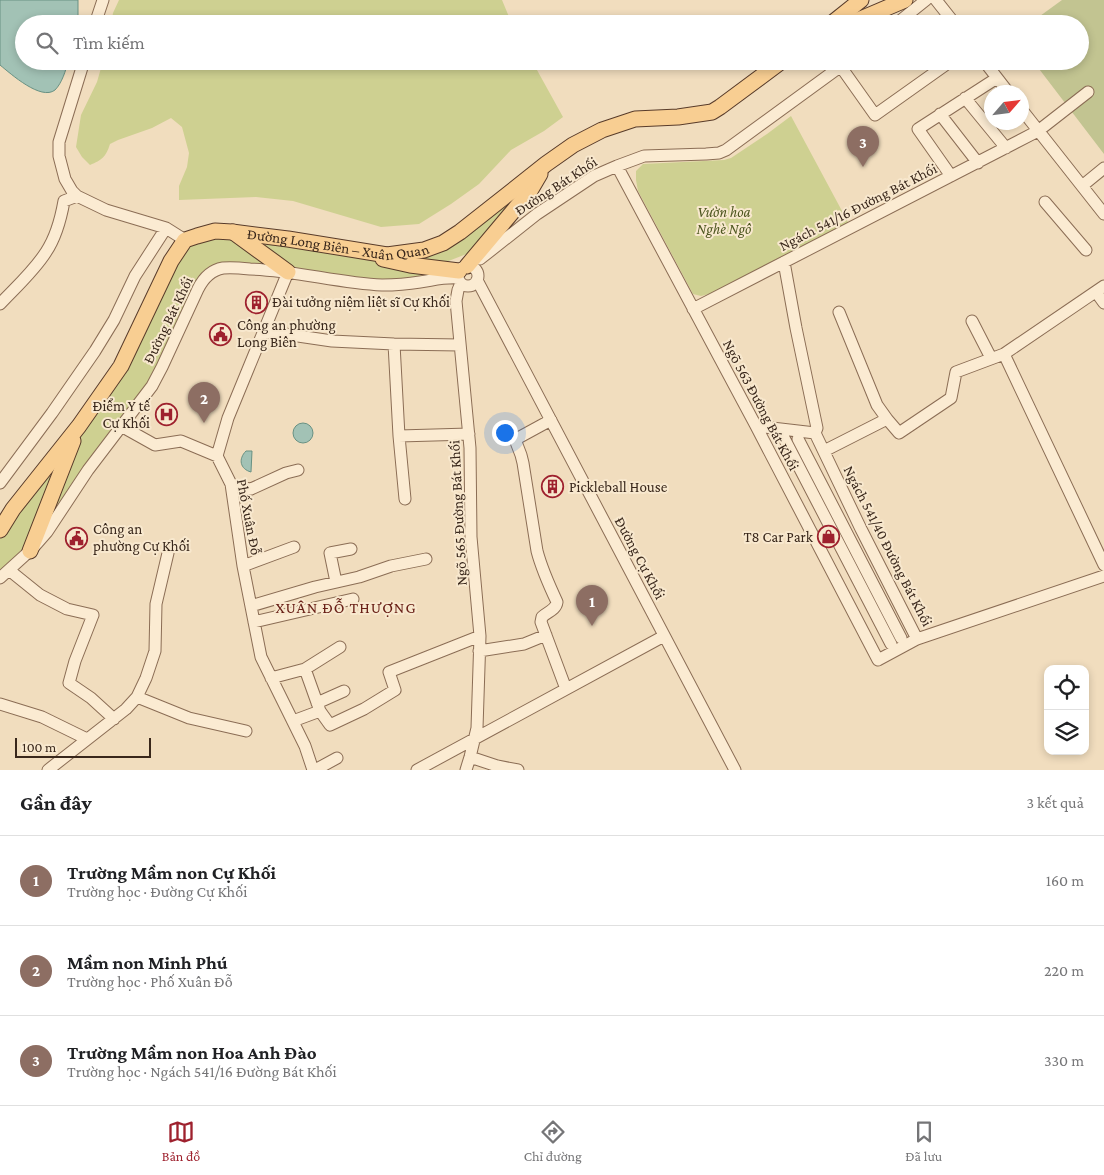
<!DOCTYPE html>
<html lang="vi">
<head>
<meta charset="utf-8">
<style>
  :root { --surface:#fff; --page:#f6f6f6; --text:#202124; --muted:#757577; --line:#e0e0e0; --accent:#9e212e }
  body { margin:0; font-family:"Crimson Pro",serif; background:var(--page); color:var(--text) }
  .controls { position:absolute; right:15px; bottom:15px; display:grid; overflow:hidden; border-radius:10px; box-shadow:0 2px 8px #0003 }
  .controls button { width:45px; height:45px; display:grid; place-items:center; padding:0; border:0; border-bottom:1px solid var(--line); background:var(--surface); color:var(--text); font:25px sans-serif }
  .compass { position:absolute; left:984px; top:85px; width:45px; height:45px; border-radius:50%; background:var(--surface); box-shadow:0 2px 8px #0003; rotate:62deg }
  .scale { position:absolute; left:15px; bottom:12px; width:136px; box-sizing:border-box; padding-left:5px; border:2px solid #39271b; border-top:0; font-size:14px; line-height:18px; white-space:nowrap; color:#39271b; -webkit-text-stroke:4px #f8e8ce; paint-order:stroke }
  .you { position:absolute; left:504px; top:432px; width:18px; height:18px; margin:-12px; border:4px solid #fff; border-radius:50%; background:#1a73e8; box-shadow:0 0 0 8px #1a73e833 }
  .badge { display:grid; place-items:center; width:32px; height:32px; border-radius:50%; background:var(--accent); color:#fff; font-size:16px; font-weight:700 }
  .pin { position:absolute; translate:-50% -41px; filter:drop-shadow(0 1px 2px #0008) }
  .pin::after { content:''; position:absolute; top:26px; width:18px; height:15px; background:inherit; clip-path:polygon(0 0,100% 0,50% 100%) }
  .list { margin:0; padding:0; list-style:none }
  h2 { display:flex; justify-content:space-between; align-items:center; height:65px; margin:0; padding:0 20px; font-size:21px }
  h2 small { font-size:16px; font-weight:400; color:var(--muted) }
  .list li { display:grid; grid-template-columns:32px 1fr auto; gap:15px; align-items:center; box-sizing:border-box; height:90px; padding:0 20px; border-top:1px solid var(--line) }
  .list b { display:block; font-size:19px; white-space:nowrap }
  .list p { margin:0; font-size:16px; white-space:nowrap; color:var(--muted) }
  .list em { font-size:16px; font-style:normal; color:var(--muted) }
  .icon { flex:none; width:28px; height:28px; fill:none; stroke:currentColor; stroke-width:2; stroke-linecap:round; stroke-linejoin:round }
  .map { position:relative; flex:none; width:1104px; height:770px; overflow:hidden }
  .search { position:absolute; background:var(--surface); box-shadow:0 2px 8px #0003; left:15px; right:15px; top:15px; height:55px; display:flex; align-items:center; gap:12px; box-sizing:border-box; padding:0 18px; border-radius:28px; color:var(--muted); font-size:19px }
  .sheet { height:335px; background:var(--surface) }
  nav { display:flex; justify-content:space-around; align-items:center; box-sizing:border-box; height:70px; border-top:1px solid var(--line); background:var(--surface); font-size:14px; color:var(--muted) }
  nav a { display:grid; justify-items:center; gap:2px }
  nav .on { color:var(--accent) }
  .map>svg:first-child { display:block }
</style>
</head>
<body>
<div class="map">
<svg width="1104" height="770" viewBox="0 0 1104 770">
  <rect width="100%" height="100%" fill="#f1ddbe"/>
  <!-- green -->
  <path fill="#ced091" d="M 119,0 L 502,0 L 512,24 L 111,24 L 113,13 Z
    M 103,61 L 532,61 L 563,117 L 544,131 L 511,150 L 479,184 L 451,204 L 419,224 L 381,227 L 293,201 L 256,197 L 179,200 L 179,186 L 187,167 L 189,153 L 182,127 L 171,118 L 152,128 L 118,140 L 110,144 C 106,157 102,160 90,165 L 82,157 L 76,147 L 81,115 L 97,82 Z
    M 791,116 L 849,224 L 713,293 L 701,296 L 693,294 L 638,191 L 636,180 L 636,171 L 643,164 L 724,160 L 731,158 L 767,134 Z
    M 527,185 L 469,253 L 446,262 L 440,263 L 397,256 L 419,253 Z
    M 227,234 L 274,268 L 214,266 L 158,369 L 49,521 L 79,435 L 164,282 L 188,246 Z
    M 247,236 L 441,273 L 400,281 L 357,278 L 296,270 Z
    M 67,446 L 26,545 L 20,554 L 0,572 L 0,539 L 10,524 Z"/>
  <!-- cemetery -->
  <path fill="#c2c491" d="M 1062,0 L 1104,0 L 1104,154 L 1033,61 L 1080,61 L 1080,24 L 1029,24 Z"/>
  <!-- water -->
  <path fill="#a2c2b5" stroke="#689183" d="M 0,0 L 78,0 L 78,24 L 24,24 L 24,61 L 68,61 C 66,70 62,83 55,90 C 41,101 11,74 0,65 Z
    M293 433a10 10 0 1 1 20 0a10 10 0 1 1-20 0Z
    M 246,451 L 252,451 L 251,472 C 240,469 238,459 246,451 Z"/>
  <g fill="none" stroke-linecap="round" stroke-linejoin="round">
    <defs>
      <path id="minor" d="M 936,0 L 955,24
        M 95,24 L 103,0
        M 896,24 L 926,0
        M 84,61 L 59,142 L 59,156 L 65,179 L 72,191 L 77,196 L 106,210 L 166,228 L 185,240
        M 984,61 L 1008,92
        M 841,67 L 875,115 L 951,61
        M 965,98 L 1006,148
        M 1022,110 L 1104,214
        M 940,114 L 978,163
        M 617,166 L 756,426 L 878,660 L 917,639 L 1104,576
        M 951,176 L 918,129 L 997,78
        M 1082,186 L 1104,168
        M 1045,202 L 1086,250
        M 480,259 L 537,214 L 594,176 L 617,166 L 644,156 L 706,154 L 719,153 L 726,150 L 848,61
        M 784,262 L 796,328 L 817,428 L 815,433
        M458 276a10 10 0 1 1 20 0a10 10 0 1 1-20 0Z
        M 288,272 L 228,418 L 217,456 L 231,484 L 243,566 L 261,657 L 305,746 L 313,770
        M 477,280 L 735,770
        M 461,283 L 458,290 L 456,301 L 470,448 L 471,537 L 480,636 L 477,728 L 470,757 L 466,770
        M 1096,292 L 1104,303
        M 0,304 C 16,287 34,271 46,252 C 56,237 61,218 64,201 L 77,196
        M 693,309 L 1038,131 L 1088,92
        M 839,312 L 877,405 L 887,419
        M 972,321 L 991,358
        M 264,331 L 332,341 L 394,344 L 460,345
        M 394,344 L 399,436 L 405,499
        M 1004,354 L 1104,565
        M 551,420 L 518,438 L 516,442 L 521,455 L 523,463 L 537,551 C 542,570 549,585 557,602 C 556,610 547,612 542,617 L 541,622 L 566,689
        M 121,426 L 155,445 L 181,441 L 217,456
        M 756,426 L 815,433
        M 815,433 L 861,529 L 917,639
        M 399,436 L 469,434
        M 784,438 L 891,644
        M 798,439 L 901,638
        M 824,451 L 887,419 L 899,433 L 951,398 L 956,372 L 1004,354 L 1104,286
        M 0,483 L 52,413 L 95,351 L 114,320 L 135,276 L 166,228
        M 231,484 L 243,488 L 251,489 L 286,473 L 298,470
        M 243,566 L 294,547
        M 9,570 L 40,595 L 67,609 L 93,615 L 75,661 L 69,683 L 91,698 L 114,719
        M 0,578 L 33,548 L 47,532 L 88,470 L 152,386 L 162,367 L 198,289 C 203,279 211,270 223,268 C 231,267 241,268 250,269 C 294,270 338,283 382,285 C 395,285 408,284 420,282 C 434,280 444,277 458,278
        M 336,582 L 330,553 L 351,549
        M 251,606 L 315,587 L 359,577 L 391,566 L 426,559
        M 254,622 L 353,599
        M 479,651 L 524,644 L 546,635
        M 305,669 L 320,711
        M 271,678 L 305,669 L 340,647
        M 137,697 L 146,678 L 155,651 L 156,604 L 168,553
        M 317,703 L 344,691
        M 0,704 L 42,717 L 87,739
        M 293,721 L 320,711 L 330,725 L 364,709 L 395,690 L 389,672 L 480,636
        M 470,757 L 497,766 L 518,770
        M 48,770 L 126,709 L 137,697 L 189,718 L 246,731
        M 315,770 L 337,758
        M 417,770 L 664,636"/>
      <g id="major">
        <path d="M 831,24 L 861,0"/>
        <path d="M 849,24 L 905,0"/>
        <path d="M 233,232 L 288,272"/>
        <path d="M 383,259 L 410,265 L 459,271"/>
        <path d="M 467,266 L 530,191 L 540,174"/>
        <path id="s1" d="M 0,530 L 13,509 L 79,426 L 121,366 L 171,261 L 185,240 L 197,236 L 215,231 L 232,232 L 288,239 L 387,255 L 424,250 L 443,243 L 460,232 L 546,164 L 573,145 L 602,130 L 635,119 L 678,117 L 712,112 L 720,107 L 782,61"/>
        <path d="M 30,551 L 73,441"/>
      </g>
    </defs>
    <!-- minor casing -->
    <use href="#minor" stroke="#8b6d55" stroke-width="13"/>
    <!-- major casing -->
    <use href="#major" stroke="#583b2a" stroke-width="17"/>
    <!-- minor -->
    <use href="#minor" stroke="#fbebd2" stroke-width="11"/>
    <!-- major -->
    <use href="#major" stroke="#f8ce92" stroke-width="15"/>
  </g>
  <!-- icons -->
  <defs>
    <symbol id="building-ring" viewBox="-11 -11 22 22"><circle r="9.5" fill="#f8e8ce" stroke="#9e212e" stroke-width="1.5"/><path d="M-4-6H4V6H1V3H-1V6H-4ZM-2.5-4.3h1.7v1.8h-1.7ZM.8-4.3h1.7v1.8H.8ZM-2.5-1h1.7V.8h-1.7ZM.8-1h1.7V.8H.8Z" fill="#9e212e"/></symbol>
    <symbol id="civic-ring" viewBox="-11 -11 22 22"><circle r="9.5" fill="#f8e8ce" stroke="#9e212e" stroke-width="1.5"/><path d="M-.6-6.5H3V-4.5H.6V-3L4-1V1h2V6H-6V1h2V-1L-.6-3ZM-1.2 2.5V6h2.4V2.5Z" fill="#9e212e"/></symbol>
    <symbol id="hospital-ring" viewBox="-11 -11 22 22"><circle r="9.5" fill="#f8e8ce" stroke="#9e212e" stroke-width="1.5"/><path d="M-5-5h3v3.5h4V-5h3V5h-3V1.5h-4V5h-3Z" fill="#9e212e"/></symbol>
    <symbol id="shop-ring" viewBox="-11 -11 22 22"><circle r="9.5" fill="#f8e8ce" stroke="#9e212e" stroke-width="1.5"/><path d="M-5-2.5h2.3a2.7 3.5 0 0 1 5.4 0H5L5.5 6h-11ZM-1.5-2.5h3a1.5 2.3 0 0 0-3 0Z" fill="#9e212e"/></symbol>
  </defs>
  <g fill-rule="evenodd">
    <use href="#building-ring" x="244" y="290" width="25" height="25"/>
    <use href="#civic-ring" x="208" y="322" width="25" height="25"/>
    <use href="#hospital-ring" x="154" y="402" width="25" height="25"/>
    <use href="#building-ring" x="540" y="474" width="25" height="25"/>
    <use href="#shop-ring" x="816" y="524" width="25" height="25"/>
    <use href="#civic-ring" x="64" y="526" width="25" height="25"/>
  </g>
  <g text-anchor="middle" stroke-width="4" stroke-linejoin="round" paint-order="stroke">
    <!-- street labels -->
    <g font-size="15" fill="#39271b" stroke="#f8e8ce">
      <text transform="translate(556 186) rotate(-33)" y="5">Đường Bát Khối</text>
      <text transform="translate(858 207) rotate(-27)" y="5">Ngách 541/16 Đường Bát Khối</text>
      <text dy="5" stroke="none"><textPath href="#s1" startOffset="501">Đường Long Biên – Xuân Quan</textPath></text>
      <text transform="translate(168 320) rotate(-64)" y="5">Đường Bát Khối</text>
      <text transform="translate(761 405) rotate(62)" y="5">Ngõ 563 Đường Bát Khối</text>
      <text transform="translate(458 513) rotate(-93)" y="5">Ngõ 565 Đường Bát Khối</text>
      <text transform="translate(249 517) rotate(79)" y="5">Phố Xuân Đỗ</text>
      <text transform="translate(888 546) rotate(63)" y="5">Ngách 541/40 Đường Bát Khối</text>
      <text transform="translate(640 558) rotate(62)" y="5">Đường Cự Khối</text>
    </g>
    <!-- park labels -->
    <g font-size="15" font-style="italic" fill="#4e5720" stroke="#f8e8ce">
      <text x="724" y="217">Vườn hoa<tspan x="724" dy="17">Nghè Ngô</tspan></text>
    </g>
    <!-- poi labels -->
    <g font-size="15" fill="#39271b" stroke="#f8e8ce" text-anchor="start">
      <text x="272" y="307">Đài tưởng niệm liệt sĩ Cự Khối</text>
      <text x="237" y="330">Công an phường<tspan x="237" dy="17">Long Biên</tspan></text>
      <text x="150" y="411" text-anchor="end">Điểm Y tế<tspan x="150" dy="17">Cự Khối</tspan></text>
      <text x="569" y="492">Pickleball House</text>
      <text x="93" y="534">Công an<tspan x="93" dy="17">phường Cự Khối</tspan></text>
      <text x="813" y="542" text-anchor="end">T8 Car Park</text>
    </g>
    <!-- neighbourhood labels -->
    <g font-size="16" letter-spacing="1" fill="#692017" stroke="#f8e8ce">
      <text x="346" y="613">XUÂN ĐỖ THƯỢNG</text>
    </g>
  </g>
</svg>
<div class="controls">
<button><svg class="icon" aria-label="locate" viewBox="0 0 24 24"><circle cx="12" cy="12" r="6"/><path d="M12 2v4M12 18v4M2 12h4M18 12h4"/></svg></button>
<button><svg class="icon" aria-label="layers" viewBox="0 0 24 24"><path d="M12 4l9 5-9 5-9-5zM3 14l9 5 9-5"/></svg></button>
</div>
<svg class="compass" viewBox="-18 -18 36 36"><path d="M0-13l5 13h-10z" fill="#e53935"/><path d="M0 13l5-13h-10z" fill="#757577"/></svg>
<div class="scale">100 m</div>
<div class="you"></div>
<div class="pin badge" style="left:592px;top:626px;background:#8d6e63">1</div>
<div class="pin badge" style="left:204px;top:423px;background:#8d6e63">2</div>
<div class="pin badge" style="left:863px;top:167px;background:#8d6e63">3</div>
<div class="search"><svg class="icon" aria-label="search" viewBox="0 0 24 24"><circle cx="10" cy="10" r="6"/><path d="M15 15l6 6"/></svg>Tìm kiếm</div>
</div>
<section class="sheet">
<h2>Gần đây<small>3 kết quả</small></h2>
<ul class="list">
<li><span class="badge" style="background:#8d6e63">1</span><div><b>Trường Mầm non Cự Khối</b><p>Trường học · Đường Cự Khối</p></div><em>160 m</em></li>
<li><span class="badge" style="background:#8d6e63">2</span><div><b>Mầm non Minh Phú</b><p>Trường học · Phố Xuân Đỗ</p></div><em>220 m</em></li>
<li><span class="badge" style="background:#8d6e63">3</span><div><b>Trường Mầm non Hoa Anh Đào</b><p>Trường học · Ngách 541/16 Đường Bát Khối</p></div><em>330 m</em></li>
</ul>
</section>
<nav>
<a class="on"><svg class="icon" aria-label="map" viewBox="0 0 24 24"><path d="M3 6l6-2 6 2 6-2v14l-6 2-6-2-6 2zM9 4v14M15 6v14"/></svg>Bản đồ</a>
<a><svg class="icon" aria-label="directions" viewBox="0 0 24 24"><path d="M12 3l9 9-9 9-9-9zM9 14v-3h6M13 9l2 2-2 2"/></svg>Chỉ đường</a>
<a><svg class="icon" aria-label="saved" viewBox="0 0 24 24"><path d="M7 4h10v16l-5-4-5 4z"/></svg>Đã lưu</a>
</nav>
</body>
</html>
